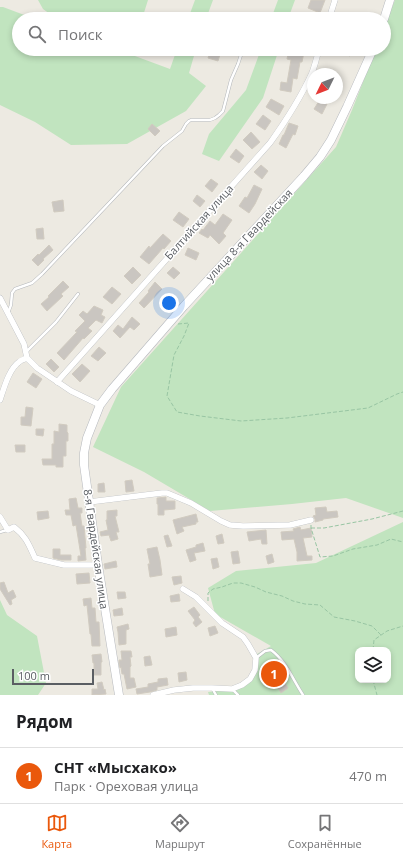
<!DOCTYPE html>
<html lang="ru">
<head>
<meta charset="utf-8">
<style>
  :root { --surface:#fff; --page:#f2f2f2; --text:#202124; --muted:#757577; --line:#e0e0e0; --accent:#ea580c }
  body { margin:0; font-family:"Open Sans",sans-serif; background:var(--page); color:var(--text) }
  .controls { position:absolute; right:12px; bottom:12px; display:grid; overflow:hidden; border-radius:8px; box-shadow:0 2px 6px #0003 }
  .controls button { width:36px; height:36px; display:grid; place-items:center; padding:0; border:0; border-bottom:1px solid var(--line); background:var(--surface); color:var(--text); font:20px sans-serif }
  .compass { position:absolute; left:307px; top:68px; width:36px; height:36px; border-radius:50%; background:var(--surface); box-shadow:0 2px 6px #0003; rotate:227deg }
  .scale { position:absolute; left:12px; bottom:10px; width:82px; box-sizing:border-box; padding-left:4px; border:2px solid #5a5e63; border-top:0; font-size:11px; line-height:14px; white-space:nowrap; color:#5a5e63; -webkit-text-stroke:3px #fff; paint-order:stroke }
  .you { position:absolute; left:169px; top:303px; width:14px; height:14px; margin:-10px; border:3px solid #fff; border-radius:50%; background:#1a73e8; box-shadow:0 0 0 6px #1a73e833 }
  .badge { display:grid; place-items:center; width:26px; height:26px; border-radius:50%; background:var(--accent); color:#fff; font-size:13px; font-weight:700 }
  .pin { position:absolute; translate:-50% -50%; border:2px solid #fff; box-shadow:0 1px 4px #0006 }
  .list { margin:0; padding:0; list-style:none }
  h2 { display:flex; justify-content:space-between; align-items:center; height:52px; margin:0; padding:0 16px; font-size:17px }
  h2 small { font-size:13px; font-weight:400; color:var(--muted) }
  .list li { display:grid; grid-template-columns:26px 1fr auto; gap:12px; align-items:center; box-sizing:border-box; height:56px; padding:0 16px; border-top:1px solid var(--line) }
  .list b { display:block; font-size:15px; white-space:nowrap }
  .list p { margin:0; font-size:13px; white-space:nowrap; color:var(--muted) }
  .list em { font-size:13px; font-style:normal; color:var(--muted) }
  .icon { flex:none; width:22px; height:22px; fill:none; stroke:currentColor; stroke-width:2; stroke-linecap:round; stroke-linejoin:round }
  .map { position:relative; flex:none; width:403px; height:695px; overflow:hidden }
  .search { position:absolute; background:var(--surface); box-shadow:0 2px 6px #0003; left:12px; right:12px; top:12px; height:44px; display:flex; align-items:center; gap:10px; box-sizing:border-box; padding:0 14px; border-radius:22px; color:var(--muted); font-size:15px }
  .sheet { height:108px; background:var(--surface) }
  nav { display:flex; justify-content:space-around; align-items:center; box-sizing:border-box; height:56px; border-top:1px solid var(--line); background:var(--surface); font-size:11px; color:var(--muted) }
  nav a { display:grid; justify-items:center; gap:2px }
  nav .on { color:var(--accent) }
  .map>svg:first-child { display:block }
</style>
</head>
<body>
<div class="map">
<svg width="403" height="695" viewBox="0 0 403 695">
  <rect width="100%" height="100%" fill="#edeae2"/>
  <!-- green -->
  <path fill="#c1e4bf" fill-rule="evenodd" d="M 38,0 L 148,0 L 142,19 L 57,19 L 43,9 Z
    M 195,0 L 213,0 L 206,19 L 188,19 Z
    M 278,0 L 295,0 L 288,19 L 271,19 Z
    M 395,0 L 403,0 L 403,518 L 346,498 L 292,504 L 210,511 L 144,472 L 93,447 L 121,387 L 336,147 L 352,110 L 376,49 L 384,49 L 384,27 Z
    M 0,7 L 3,7 L 35,19 L 19,19 L 19,49 L 116,49 L 170,69 L 177,49 L 196,49 L 189,73 L 206,86 L 186,111 L 127,144 L 71,145 L 35,122 L 0,105 Z
    M 261,49 L 279,49 L 263,98 L 219,161 L 202,154 L 209,134 L 246,90 Z
    M 403,522 L 403,695 L 209,695 L 208,692 L 236,689 L 257,668 L 257,654 L 271,646 L 215,614 L 208,588 L 236,571 L 316,563 ZM 358,650 L 388,650 L 388,680 L 358,680 Z
    M 0,600 L 7,615 L 37,636 L 46,683 L 38,695 L 0,695 Z"/>
  <!-- building -->
  <path fill="#cac6c1" stroke="#d1cbc0" d="M 311,0 L 325,0 L 320,13 L 308,8 Z
    M 211,49 L 221,51 L 218,61 L 208,58 Z
    M 289,49 L 304,52 L 302,62 L 300,62 L 297,79 L 293,78 L 291,92 L 280,90 L 281,82 L 287,83 L 291,60 L 287,59 Z
    M 333,49 L 352,49 L 350,56 Z
    M 321,98 L 326,98 L 324,102 L 327,104 L 322,114 L 314,109 Z
    M 271,99 L 284,106 L 279,115 L 266,107 Z
    M 263,115 L 271,121 L 265,130 L 256,124 Z
    M 289,123 L 298,126 L 295,135 L 293,134 L 286,148 L 279,144 L 283,135 L 284,135 Z
    M 152,124 L 160,131 L 155,136 L 148,129 Z
    M 251,132 L 260,142 L 252,149 L 243,140 Z
    M 236,149 L 244,156 L 239,163 L 230,157 Z
    M 261,165 L 268,171 L 262,179 L 254,172 Z
    M 211,179 L 218,184 L 212,192 L 205,186 Z
    M 254,185 L 262,189 L 255,204 L 249,213 L 239,206 L 245,197 L 247,198 Z
    M 197,195 L 205,201 L 200,207 L 193,201 Z
    M 63,200 L 64,211 L 54,212 L 52,202 Z
    M 179,212 L 189,219 L 183,227 L 173,220 Z
    M 223,214 L 232,220 L 223,233 L 226,236 L 219,244 L 210,235 L 208,238 L 199,233 L 202,229 L 203,230 L 210,221 L 215,225 Z
    M 43,228 L 44,239 L 37,239 L 36,229 Z
    M 163,234 L 171,241 L 164,249 L 163,248 L 149,264 L 140,257 L 149,246 L 150,248 Z
    M 49,245 L 53,250 L 43,259 L 44,260 L 38,266 L 32,260 L 38,254 L 39,255 Z
    M 188,248 L 199,253 L 196,260 L 185,255 Z
    M 133,267 L 141,275 L 132,284 L 124,276 Z
    M 173,267 L 180,273 L 174,279 L 167,273 Z
    M 63,281 L 69,287 L 61,294 L 63,296 L 47,311 L 41,304 L 49,297 L 48,296 Z
    M 155,282 L 162,289 L 144,308 L 139,303 L 149,292 L 148,291 Z
    M 112,287 L 121,294 L 112,304 L 103,297 Z
    M 94,306 L 103,310 L 101,315 L 105,317 L 102,323 L 96,320 L 88,328 L 92,331 L 84,339 L 83,338 L 64,360 L 57,353 L 77,332 L 75,331 L 85,321 L 79,315 L 83,311 L 87,314 Z
    M 132,317 L 140,324 L 134,330 L 130,327 L 120,338 L 113,331 L 118,325 L 123,329 Z
    M 99,347 L 106,353 L 98,361 L 91,356 Z
    M 51,359 L 59,367 L 54,372 L 46,364 Z
    M 82,364 L 90,371 L 80,382 L 72,374 Z
    M 33,373 L 42,379 L 36,388 L 27,382 Z
    M 26,407 L 33,408 L 31,426 L 21,425 L 21,417 L 25,417 Z
    M 59,424 L 67,425 L 67,432 L 68,433 L 68,441 L 66,441 L 66,456 L 63,456 L 63,467 L 56,467 L 56,465 L 43,465 L 42,459 L 52,459 L 52,444 L 54,444 L 54,431 L 59,432 Z
    M 36,429 L 44,429 L 43,436 L 36,435 Z
    M 15,445 L 25,445 L 25,452 L 16,452 Z
    M 132,480 L 134,491 L 126,492 L 125,481 Z
    M 104,483 L 105,492 L 98,492 L 98,484 Z
    M 166,497 L 166,501 L 175,501 L 175,509 L 164,510 L 164,515 L 158,515 L 158,504 L 157,504 L 157,498 Z
    M 76,498 L 78,508 L 82,508 L 82,513 L 80,513 L 82,526 L 84,526 L 86,548 L 85,548 L 86,560 L 78,561 L 78,556 L 81,556 L 76,525 L 73,526 L 71,515 L 66,515 L 65,510 L 70,510 L 69,499 Z
    M 326,507 L 327,512 L 337,511 L 338,517 L 323,519 L 323,520 L 315,522 L 315,519 L 313,516 L 316,515 L 315,508 Z
    M 117,510 L 117,516 L 115,516 L 119,532 L 116,532 L 118,539 L 111,541 L 109,535 L 101,536 L 100,532 L 108,530 L 106,520 L 107,520 L 107,511 Z
    M 48,511 L 49,518 L 38,520 L 37,512 Z
    M 196,514 L 198,522 L 196,522 L 196,524 L 182,527 L 184,531 L 177,534 L 173,520 Z
    M 300,527 L 301,530 L 311,528 L 312,537 L 303,538 L 307,556 L 312,556 L 312,560 L 297,561 L 297,552 L 294,539 L 282,540 L 281,532 L 294,531 L 293,529 Z
    M 266,530 L 267,544 L 262,544 L 261,539 L 249,541 L 247,532 Z
    M 222,534 L 224,543 L 218,544 L 216,536 Z
    M 168,535 L 172,546 L 167,547 L 164,536 Z
    M 203,543 L 205,551 L 194,553 L 196,560 L 190,562 L 186,550 L 196,547 L 196,545 Z
    M 157,547 L 160,560 L 162,575 L 150,577 L 148,564 L 150,564 L 147,549 Z
    M 53,549 L 60,549 L 60,555 L 71,555 L 71,560 L 61,560 L 53,558 Z
    M 238,551 L 240,563 L 233,564 L 231,552 Z
    M 272,554 L 274,562 L 268,564 L 266,556 Z
    M 217,558 L 219,567 L 213,569 L 211,559 Z
    M 116,561 L 117,567 L 105,569 L 104,564 Z
    M 89,573 L 90,583 L 77,584 L 76,574 Z
    M 181,576 L 182,583 L 174,585 L 172,577 Z
    M 4,582 L 8,593 L 13,590 L 16,597 L 11,600 L 12,604 L 10,605 L 0,589 L 0,583 Z
    M 117,592 L 125,592 L 126,598 L 118,599 Z
    M 179,594 L 180,601 L 171,602 L 170,596 Z
    M 91,598 L 92,608 L 95,608 L 96,622 L 99,622 L 100,646 L 92,646 L 91,634 L 90,634 L 87,605 L 84,606 L 83,599 Z
    M 194,607 L 200,615 L 198,617 L 202,622 L 196,627 L 193,623 L 195,620 L 188,611 Z
    M 122,608 L 123,615 L 114,616 L 113,610 Z
    M 128,624 L 129,629 L 126,630 L 126,644 L 119,645 L 118,632 L 117,627 Z
    M 215,626 L 218,633 L 210,636 L 208,628 Z
    M 176,627 L 177,635 L 166,637 L 165,629 Z
    M 121,651 L 131,651 L 132,657 L 130,657 L 131,666 L 130,667 L 130,678 L 134,678 L 136,687 L 127,689 L 124,674 L 122,674 L 121,667 L 120,668 L 119,663 L 119,660 L 122,660 Z
    M 101,654 L 102,662 L 101,662 L 101,675 L 94,675 L 94,663 L 93,663 L 92,655 Z
    M 150,656 L 152,665 L 145,666 L 144,657 Z
    M 280,670 L 284,677 L 282,678 L 288,688 L 281,693 L 277,686 L 279,685 L 272,675 Z
    M 186,672 L 187,680 L 179,682 L 178,673 Z
    M 167,678 L 168,685 L 157,687 L 157,690 L 150,692 L 137,694 L 136,689 L 148,687 L 148,684 L 158,682 L 158,679 Z
    M 102,682 L 104,690 L 105,689 L 106,694 L 92,695 L 92,689 L 98,689 L 97,683 Z"/>
  <g fill="none" stroke-linecap="round" stroke-linejoin="round">
    <defs>
      <path id="lane" d="M 8,313 L 11,305 L 12,293 L 15,289 L 32,283 L 42,274 L 163,146 L 182,131 L 186,124 L 189,121 L 191,120 L 210,120 L 215,118 L 219,115 L 223,111 L 231,80 L 238,64 L 241,55 L 239,49
        M 27,351 L 56,322 L 78,294
        M 0,532 L 7,530
        M 256,658 L 265,651 L 271,650 C 286,661 293,680 303,695
        M 212,688 L 216,695
        M 232,689 L 238,695"/>
      <path id="street" d="M 329,19 L 335,0
        M 0,298 L 24,344 L 27,358 L 37,368 L 71,391 L 100,405
        M 57,382 L 270,143 C 285,122 301,97 312,73 C 315,65 317,57 319,49
        M 0,400 C 4,388 9,369 19,362 C 21,360 25,359 27,358
        M 89,502 L 162,493 L 167,493 L 191,503 L 221,521 L 230,525 L 243,526 L 290,525 L 311,520
        M 0,517 L 8,530 L 14,527 C 26,536 29,545 35,558 L 64,565 L 98,565
        M 153,695 L 174,690 L 193,688 L 212,688 L 232,689 L 242,685 L 250,679 L 255,670 L 256,658 L 248,644 L 243,637 L 222,623 L 196,597 L 183,589"/>
      <path id="secondary" d="M 384,19 L 390,0
        M 119,695 L 98,565 L 84,465 L 84,453 L 87,438 L 100,405 L 112,389 L 184,306 L 304,176 L 320,157 L 331,140 L 347,107 L 373,49"/>
    </defs>
    <!-- lane casing -->
    <use href="#lane" stroke="#b5b8bc" stroke-width="3.5"/>
    <!-- street casing -->
    <use href="#street" stroke="#b5b8bc" stroke-width="6"/>
    <!-- secondary casing -->
    <use href="#secondary" stroke="#b6b9be" stroke-width="9"/>
    <!-- path -->
    <path stroke="#98c5a3" stroke-width="1" stroke-dasharray="4 2" stroke-linecap="butt" d="M 178,324 L 189,323 L 184,336 L 174,355 L 167,396 L 177,412 L 200,416 L 241,421 L 287,418 L 368,408 L 397,394 L 403,392
      M 311,525 L 311,528 L 320,557 L 333,556 L 353,549 L 377,545 L 391,539 L 403,542
      M 311,528 L 324,528 L 372,519 L 403,511
      M 208,601 L 208,593 L 213,589 L 222,587 L 233,583 L 241,583 L 255,587 L 266,592 L 282,596 L 293,601 L 305,604 L 320,605 L 334,617 L 355,621 L 372,626 L 381,635
      M 373,650 L 374,640 L 387,631 L 403,626
      M 373,680 L 377,695"/>
    <!-- lane -->
    <use href="#lane" stroke="#fff" stroke-width="2.5"/>
    <!-- street -->
    <use href="#street" stroke="#fff" stroke-width="5.5"/>
    <!-- secondary -->
    <use href="#secondary" stroke="#fff" stroke-width="8"/>
  </g>
  <g text-anchor="middle" stroke-width="3" stroke-linejoin="round" paint-order="stroke">
    <!-- street labels -->
    <g font-size="11" fill="#5a5e63" stroke="#fff">
      <text transform="translate(199 222) rotate(-48)" y="4">Балтийская улица</text>
      <text transform="translate(249 235) rotate(-47)" y="4">улица 8-я Гвардейская</text>
      <text transform="translate(96 549) rotate(82)" y="4">8-я Гвардейская улица</text>
    </g>
  </g>
</svg>
<div class="controls">
<button><svg class="icon" aria-label="layers" viewBox="0 0 24 24"><path d="M12 4l9 5-9 5-9-5zM3 14l9 5 9-5"/></svg></button>
</div>
<svg class="compass" viewBox="-18 -18 36 36"><path d="M0-13l5 13h-10z" fill="#e53935"/><path d="M0 13l5-13h-10z" fill="#757577"/></svg>
<div class="scale">100 m</div>
<div class="you"></div>
<div class="pin badge" style="left:274px;top:674px">1</div>
<div class="search"><svg class="icon" aria-label="search" viewBox="0 0 24 24"><circle cx="10" cy="10" r="6"/><path d="M15 15l6 6"/></svg>Поиск</div>
</div>
<section class="sheet">
<h2>Рядом<small></small></h2>
<ul class="list">
<li><span class="badge">1</span><div><b>СНТ «Мысхако»</b><p>Парк · Ореховая улица</p></div><em>470 m</em></li>
</ul>
</section>
<nav>
<a class="on"><svg class="icon" aria-label="map" viewBox="0 0 24 24"><path d="M3 6l6-2 6 2 6-2v14l-6 2-6-2-6 2zM9 4v14M15 6v14"/></svg>Карта</a>
<a><svg class="icon" aria-label="directions" viewBox="0 0 24 24"><path d="M12 3l9 9-9 9-9-9zM9 14v-3h6M13 9l2 2-2 2"/></svg>Маршрут</a>
<a><svg class="icon" aria-label="saved" viewBox="0 0 24 24"><path d="M7 4h10v16l-5-4-5 4z"/></svg>Сохранённые</a>
</nav>
</body>
</html>
